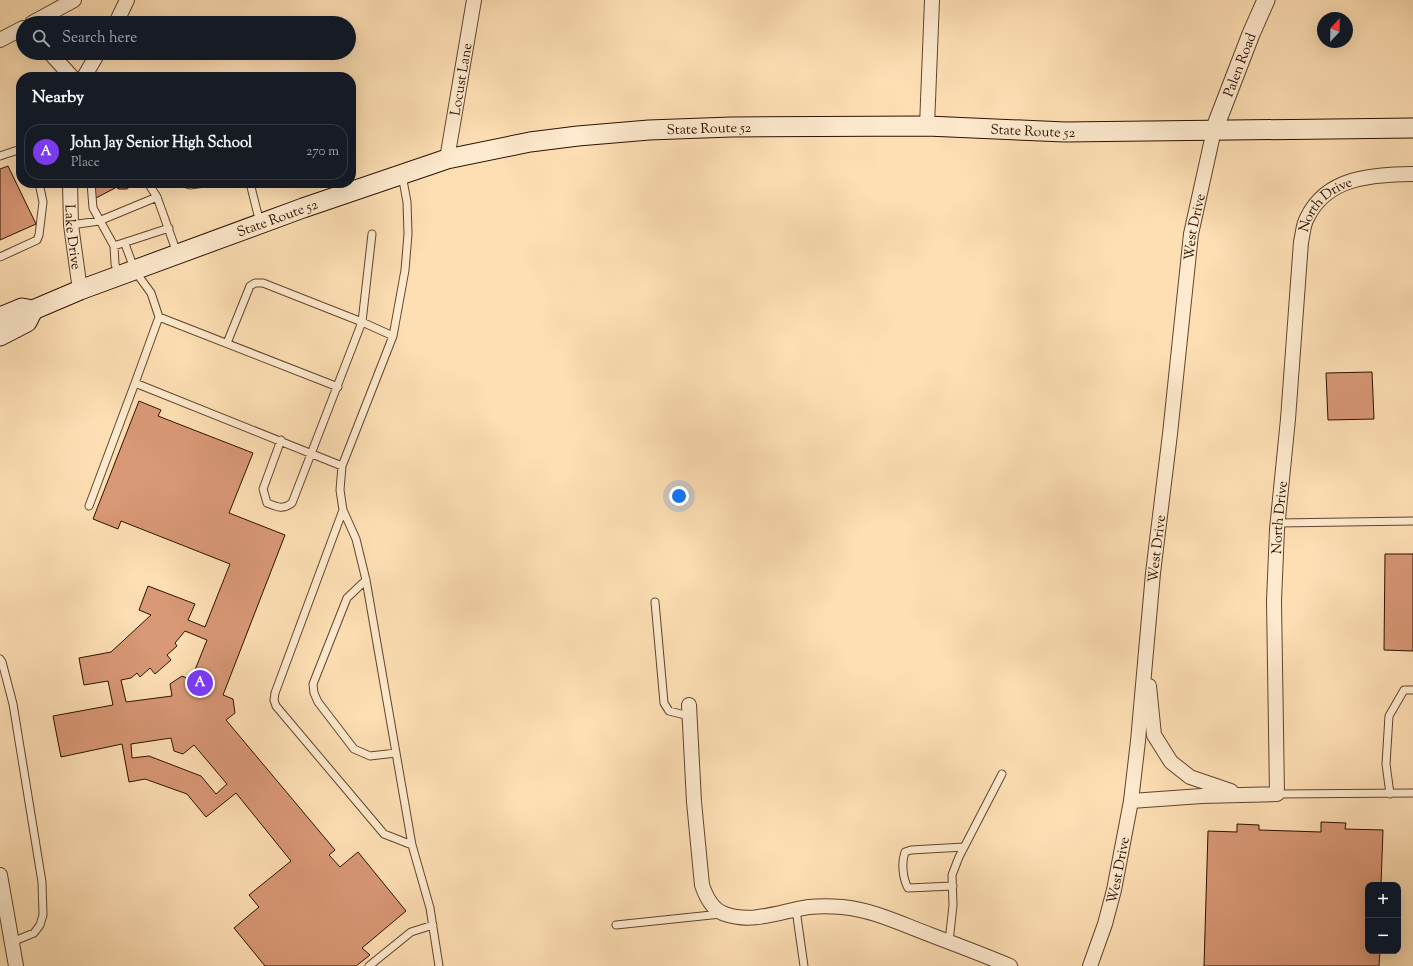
<!DOCTYPE html>
<html lang="en">
<head>
<meta charset="utf-8">
<style>
  :root { --surface:#171b24; --page:#20242c; --text:#f1f3f6; --muted:#9ea1a6; --line:#363941; --accent:#7c3aed }
  body { margin:0; font-family:"Sorts Mill Goudy",serif; background:var(--page); color:var(--text) }
  .controls { position:absolute; right:12px; bottom:12px; display:grid; overflow:hidden; border-radius:8px; box-shadow:0 4px 16px #0002 }
  .controls button { width:36px; height:36px; display:grid; place-items:center; padding:0; border:0; border-bottom:1px solid var(--line); background:var(--surface); color:var(--text); font:20px sans-serif }
  .compass { position:absolute; left:1317px; top:12px; width:36px; height:36px; border-radius:50%; background:var(--surface); box-shadow:0 4px 16px #0002; rotate:22deg }
  .you { position:absolute; left:679px; top:496px; width:14px; height:14px; margin:-10px; border:3px solid #fff; border-radius:50%; background:#1a73e8; box-shadow:0 0 0 6px #1a73e833 }
  .badge { display:grid; place-items:center; width:26px; height:26px; border-radius:50%; background:var(--accent); color:#fff; font-size:13px; font-weight:700 }
  .pin { position:absolute; translate:-50% -50%; border:2px solid #fff; box-shadow:0 1px 4px #0006 }
  .list { margin:0; padding:0; list-style:none }
  h2 { display:flex; justify-content:space-between; align-items:center; height:52px; margin:0; padding:0 16px; font-size:17px }
  h2 small { font-size:13px; font-weight:400; color:var(--muted) }
  .list li { display:grid; grid-template-columns:26px 1fr auto; gap:12px; align-items:center; box-sizing:border-box; height:56px; margin:0 8px 8px; padding:0 8px; border:1px solid var(--line); border-radius:16px }
  .list b { display:block; font-size:15px; white-space:nowrap }
  .list p { margin:0; font-size:13px; white-space:nowrap; color:var(--muted) }
  .list em { font-size:13px; font-style:normal; color:var(--muted) }
  .icon { flex:none; width:22px; height:22px; fill:none; stroke:currentColor; stroke-width:2; stroke-linecap:round; stroke-linejoin:round }
  .map { position:relative; flex:none; width:1413px; height:966px; overflow:hidden }
  .search { position:absolute; background:var(--surface); box-shadow:0 4px 16px #0002; left:16px; top:16px; width:340px; height:44px; display:flex; align-items:center; gap:10px; box-sizing:border-box; padding:0 14px; border-radius:22px; color:var(--muted); font-size:15px }
  .panel { position:absolute; background:var(--surface); box-shadow:0 4px 16px #0002; left:16px; top:72px; width:340px; height:116px; border-radius:16px }
  .map>svg:first-child { display:block }
</style>
</head>
<body>
<div class="map">
<svg width="1413" height="966" viewBox="0 0 1413 966">
  <rect width="100%" height="100%" fill="#fedfb4"/>
  <filter id="stains"><feTurbulence type="fractalNoise" baseFrequency=".005" numOctaves="4"/><feColorMatrix values="0 0 0 0 .2 0 0 0 0 .09 0 0 0 0 .02 0 0 0 .5 -.17"/></filter>
  <radialGradient id="worn" r=".72"><stop offset=".6" stop-color="#630" stop-opacity="0"/><stop offset="1" stop-color="#630" stop-opacity=".3"/></radialGradient>
  <!-- building -->
  <path fill="#d99876" stroke="#2d1100" fill-rule="evenodd" d="M 8,166 L 36,224 L 0,240 L 0,169 Z
    M 95,183 L 134,183 L 127,189 L 118,189 L 117,187 L 94,199 Z
    M 1372,372 L 1374,419 L 1328,420 L 1326,373 Z
    M 139,401 L 161,410 L 158,416 L 253,453 L 229,513 L 285,535 L 223,695 L 233,699 L 235,713 L 226,720 L 335,850 L 329,855 L 340,867 L 358,852 L 406,911 L 362,948 L 370,955 L 356,966 L 265,966 L 234,928 L 259,907 L 249,895 L 291,861 L 236,793 L 206,817 L 187,794 L 145,779 L 129,782 L 122,744 L 61,757 L 53,716 L 113,705 L 108,681 L 84,685 L 79,658 L 111,652 L 151,615 L 139,610 L 148,586 L 195,604 L 188,620 L 205,627 L 230,564 L 121,521 L 118,529 L 93,519 ZM 185,631 L 207,640 L 191,680 L 182,676 L 170,684 L 172,696 L 126,702 L 121,680 L 131,678 L 137,673 L 140,677 L 150,668 L 155,674 L 171,660 L 167,655 L 177,646 L 175,643 ZM 171,738 L 174,751 L 183,754 L 194,745 L 227,784 L 216,794 L 201,776 L 149,756 L 132,758 L 131,744 Z
    M 1385,554 L 1413,554 L 1413,651 L 1384,650 Z
    M 1321,822 L 1346,823 L 1345,829 L 1383,830 L 1381,885 L 1368,885 L 1368,951 L 1380,951 L 1379,966 L 1204,966 L 1208,831 L 1237,832 L 1237,824 L 1259,825 L 1259,830 L 1321,832 Z"/>
  <g fill="none" stroke-linecap="round" stroke-linejoin="round">
    <defs>
      <path id="service" d="M 0,156 L 21,149
        M 402,175 L 407,202 L 408,234 L 405,270 L 393,336 L 342,466 L 340,490 L 343,510 L 356,539 L 366,580 L 412,845 L 430,908 L 439,966
        M 91,183 L 93,208 L 114,246 L 115,264 L 119,275
        M 148,183 L 157,197 L 177,253
        M 183,183 L 190,185 L 205,183
        M 250,183 L 260,223
        M 71,225 L 99,221 L 157,197
        M 372,234 L 362,322 L 393,336
        M 125,244 L 135,271 L 151,293 L 159,317 L 135,383 L 342,466
        M 114,246 L 169,228
        M 0,257 L 37,240 L 39,235 L 43,202 L 39,183
        M 159,317 L 338,387
        M 227,343 L 250,286 L 255,283 L 263,283 L 362,322 L 292,503 C 283,510 277,507 267,503 L 263,489 L 281,440
        M 89,506 L 135,383
        M 343,510 L 275,693 L 274,700 L 276,706 L 384,834 L 412,845
        M 1278,523 L 1413,521
        M 366,580 L 347,598 L 313,684 L 314,693 L 318,702 L 354,749 L 370,756 L 396,753
        M 655,602 L 664,703 L 669,711 L 689,716
        M 0,659 L 2,662 L 13,704 L 42,882 L 43,915 L 40,925 L 34,933 L 12,942
        M 1277,794 L 1413,793
        M 1390,794 L 1386,764 L 1389,716 L 1404,690 L 1413,690
        M 953,886 L 908,888 C 903,879 901,863 905,852 L 911,850 L 964,847
        M 796,910 L 804,966
        M 616,925 L 721,914
        M 949,942 L 953,905 L 952,875 L 959,857 L 1002,774
        M 369,966 L 411,932 L 433,925"/>
      <g id="minor">
        <path d="M 32,23 L 74,0"/>
        <path d="M 116,23 L 127,0"/>
        <path d="M 0,40 L 23,28"/>
        <path d="M 50,53 L 72,77"/>
        <path d="M 84,77 L 98,53"/>
        <path d="M 927,126 L 932,0"/>
        <path id="s1" d="M 447,159 L 474,0"/>
        <path id="s2" d="M 70,183 L 71,225 L 80,290"/>
        <path d="M 1149,686 L 1154,735 L 1171,762 L 1190,777 L 1231,791"/>
        <path d="M 689,705 L 694,802 L 702,885 C 706,897 712,910 725,914 C 753,924 781,911 809,907 C 819,906 831,906 842,907 C 874,910 901,924 931,935 C 957,945 984,955 1010,966"/>
        <path id="s3" d="M 1131,801 L 1202,796 L 1277,794 L 1274,601 L 1277,529 L 1288,419 L 1301,242 C 1303,234 1303,225 1307,218 C 1327,176 1373,175 1413,174"/>
        <path d="M 0,875 L 16,966"/>
        <path id="s4" d="M 1090,966 L 1105,924 L 1114,890 L 1131,801 L 1138,741 L 1153,573 L 1170,434 L 1191,234 L 1214,130"/>
      </g>
      <g id="tertiary">
        <path id="s5" d="M 1214,130 L 1251,34 L 1266,0"/>
      </g>
      <g id="secondary">
        <path id="s6" d="M 0,317 L 22,308 L 33,310 L 80,290 L 303,208 L 447,159 L 530,142 L 578,136 L 649,130 L 731,127 L 927,126 L 1065,132 L 1413,128"/>
        <path d="M 0,336 L 27,322 L 33,310"/>
      </g>
    </defs>
    <!-- service casing -->
    <use href="#service" stroke="#61442d" stroke-width="9"/>
    <!-- minor casing -->
    <use href="#minor" stroke="#61442d" stroke-width="16"/>
    <!-- tertiary casing -->
    <use href="#tertiary" stroke="#61442d" stroke-width="19"/>
    <!-- secondary casing -->
    <use href="#secondary" stroke="#2d1100" stroke-width="21"/>
    <!-- service -->
    <use href="#service" stroke="#feeace" stroke-width="7"/>
    <!-- minor -->
    <use href="#minor" stroke="#feeace" stroke-width="14"/>
    <!-- tertiary -->
    <use href="#tertiary" stroke="#feeace" stroke-width="17"/>
    <!-- secondary -->
    <use href="#secondary" stroke="#feeace" stroke-width="19"/>
  </g>
  <g text-anchor="middle" stroke-width="3" stroke-linejoin="round" paint-order="stroke">
    <!-- street labels -->
    <g font-size="14" fill="#2d1100" stroke="#feeace">
      <text dy="5" stroke="none"><textPath href="#s5" startOffset="70">Palen Road</textPath></text>
      <text dy="5" stroke="none"><textPath href="#s1" startOffset="81">Locust Lane</textPath></text>
      <text dy="5" stroke="none"><textPath href="#s6" startOffset="740">State Route 52</textPath></text>
      <text dy="5" stroke="none"><textPath href="#s6" startOffset="1064">State Route 52</textPath></text>
      <text dy="5" stroke="none"><textPath href="#s3" startOffset="747">North Drive</textPath></text>
      <text dy="5" stroke="none"><textPath href="#s6" startOffset="296">State Route 52</textPath></text>
      <text dy="5" stroke="none"><textPath href="#s4" startOffset="748">West Drive</textPath></text>
      <text dy="5" stroke="none"><textPath href="#s2" startOffset="54">Lake Drive</textPath></text>
      <text dy="5" stroke="none"><textPath href="#s3" startOffset="423">North Drive</textPath></text>
      <text dy="5" stroke="none"><textPath href="#s4" startOffset="424">West Drive</textPath></text>
      <text dy="5" stroke="none"><textPath href="#s4" startOffset="100">West Drive</textPath></text>
    </g>
  </g>
  <rect width="100%" height="100%" filter="url(#stains)"/>
  <rect width="100%" height="100%" fill="url(#worn)"/>
</svg>
<div class="controls">
<button>+</button>
<button>−</button>
</div>
<svg class="compass" viewBox="-18 -18 36 36"><path d="M0-13l5 13h-10z" fill="#e53935"/><path d="M0 13l5-13h-10z" fill="#9ea1a6"/></svg>
<div class="you"></div>
<div class="pin badge" style="left:200px;top:683px">A</div>
<div class="search"><svg class="icon" aria-label="search" viewBox="0 0 24 24"><circle cx="10" cy="10" r="6"/><path d="M15 15l6 6"/></svg>Search here</div>
<section class="panel">
<h2>Nearby<small></small></h2>
<ul class="list">
<li><span class="badge">A</span><div><b>John Jay Senior High School</b><p>Place</p></div><em>270 m</em></li>
</ul>
</section>
</div>
</body>
</html>
